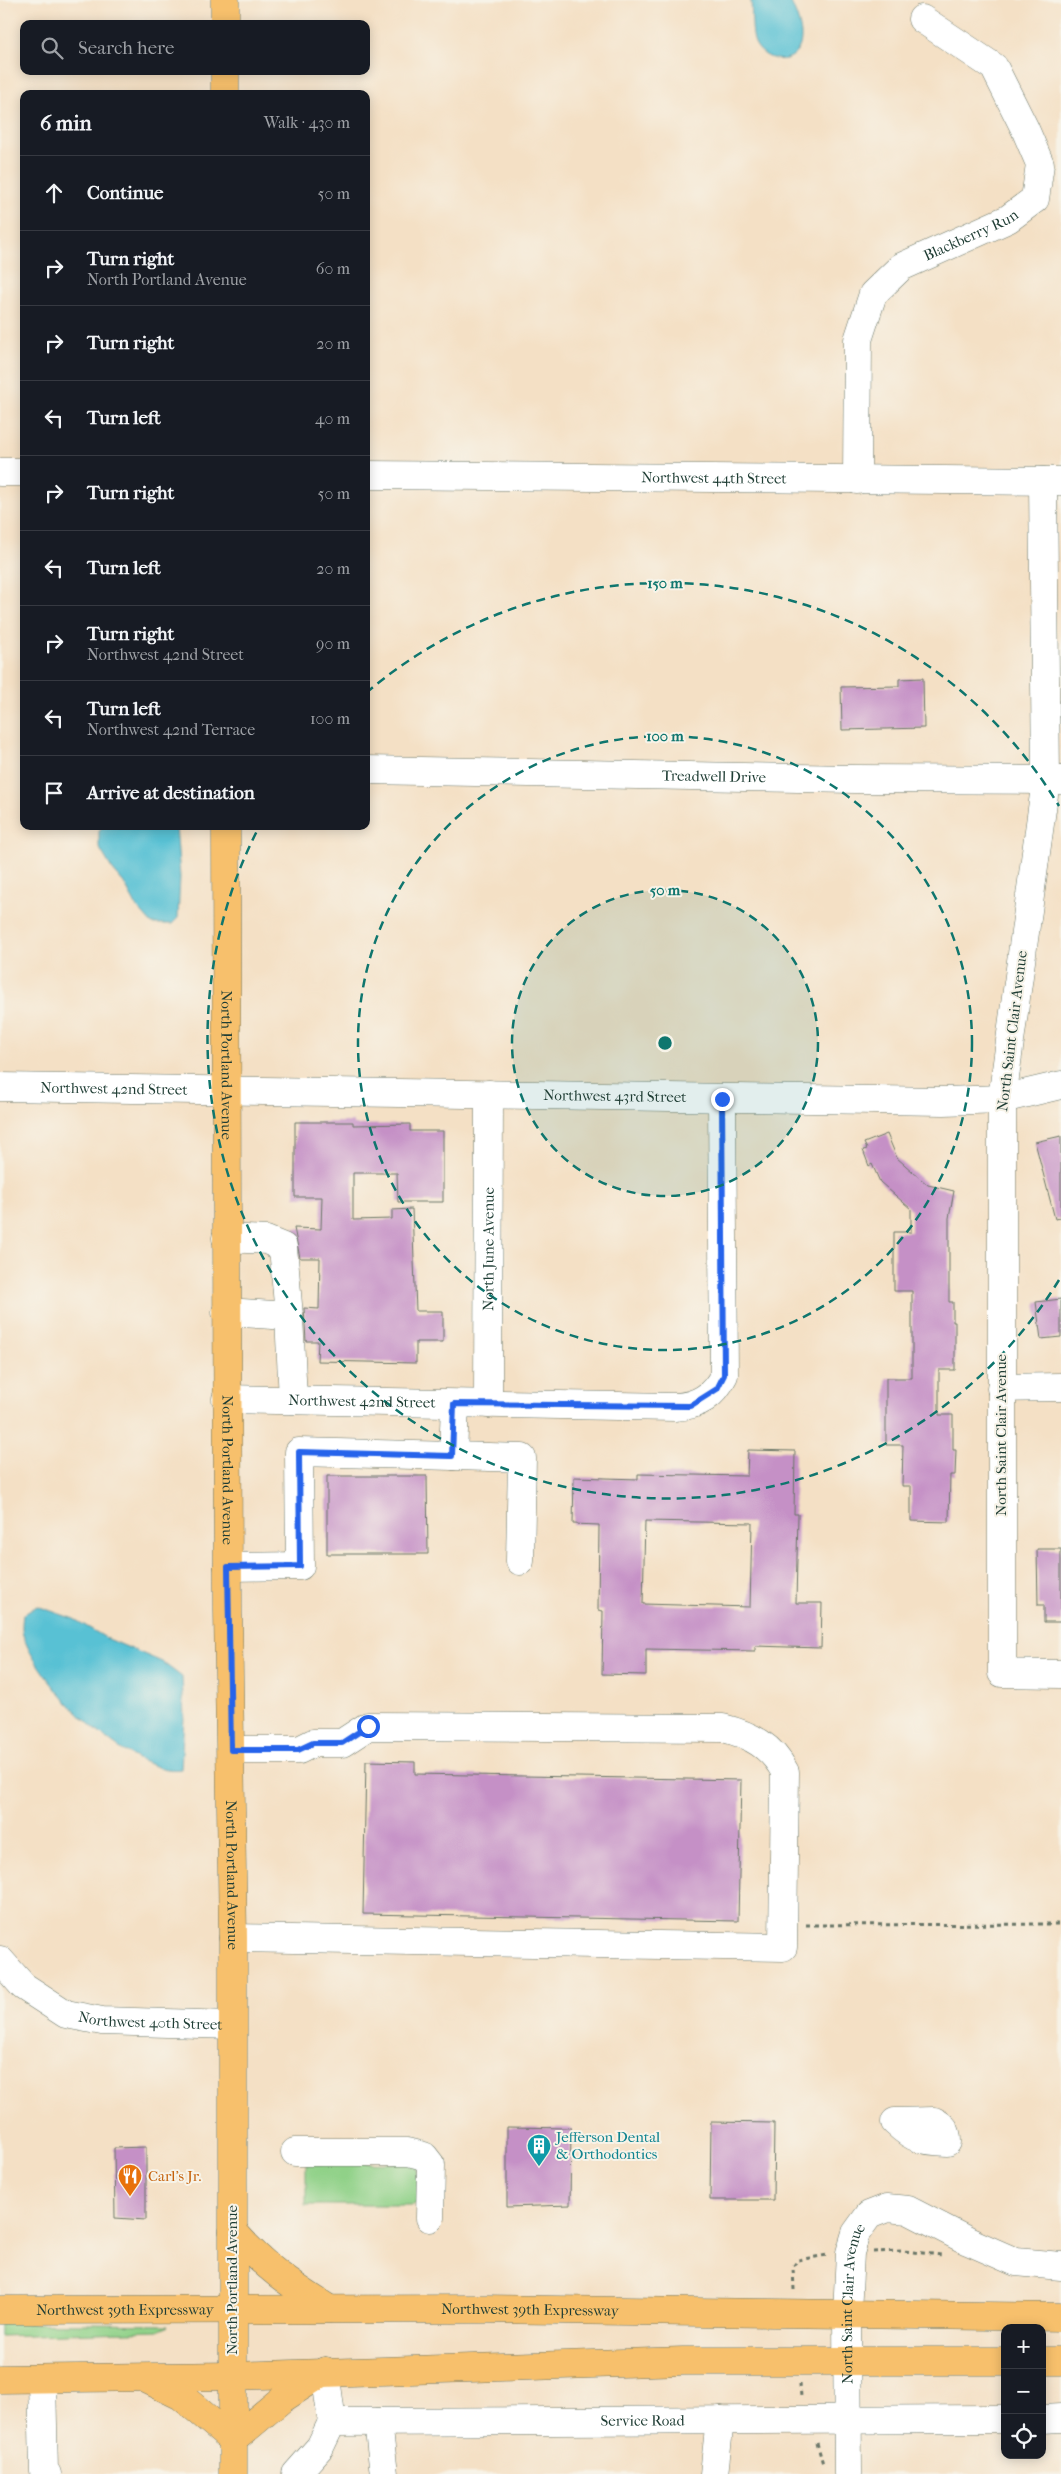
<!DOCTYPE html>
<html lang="en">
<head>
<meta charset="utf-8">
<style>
  :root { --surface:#171b24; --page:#242831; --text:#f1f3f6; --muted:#9ea1a6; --line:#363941 }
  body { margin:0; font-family:"IM FELL French Canon",serif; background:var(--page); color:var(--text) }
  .controls { position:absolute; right:15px; bottom:15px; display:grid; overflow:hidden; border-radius:10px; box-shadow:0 2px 12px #0003 }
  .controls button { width:45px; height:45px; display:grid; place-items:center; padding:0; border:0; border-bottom:1px solid var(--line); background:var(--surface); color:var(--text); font:25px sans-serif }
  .stop { position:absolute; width:15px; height:15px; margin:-11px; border:4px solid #2563eb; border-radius:50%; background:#fff }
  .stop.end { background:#2563eb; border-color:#fff; box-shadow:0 1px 5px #0008 }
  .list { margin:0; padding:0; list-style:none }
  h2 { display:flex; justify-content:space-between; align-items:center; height:65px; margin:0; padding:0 20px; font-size:21px }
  h2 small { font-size:16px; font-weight:400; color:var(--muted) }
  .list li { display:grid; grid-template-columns:32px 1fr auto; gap:15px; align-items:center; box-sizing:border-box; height:75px; padding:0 20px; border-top:1px solid var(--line) }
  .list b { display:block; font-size:19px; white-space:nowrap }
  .list p { margin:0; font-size:16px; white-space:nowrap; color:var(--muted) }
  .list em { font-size:16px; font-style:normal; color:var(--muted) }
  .icon { flex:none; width:28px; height:28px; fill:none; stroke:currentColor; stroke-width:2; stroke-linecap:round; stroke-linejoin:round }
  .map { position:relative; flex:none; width:1061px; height:2474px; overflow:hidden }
  .search { position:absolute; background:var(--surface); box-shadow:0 2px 12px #0003; left:20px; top:20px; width:350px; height:55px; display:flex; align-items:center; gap:12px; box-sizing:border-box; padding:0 18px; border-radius:10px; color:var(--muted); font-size:19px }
  .panel { position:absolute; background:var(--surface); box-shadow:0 2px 12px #0003; left:20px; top:90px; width:350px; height:740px; border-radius:10px }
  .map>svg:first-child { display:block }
</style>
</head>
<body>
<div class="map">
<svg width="1061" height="2474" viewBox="0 0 1061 2474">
  <rect width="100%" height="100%" fill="#f7f3e8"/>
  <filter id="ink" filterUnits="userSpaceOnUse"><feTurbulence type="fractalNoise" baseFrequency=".02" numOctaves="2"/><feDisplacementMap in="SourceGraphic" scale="10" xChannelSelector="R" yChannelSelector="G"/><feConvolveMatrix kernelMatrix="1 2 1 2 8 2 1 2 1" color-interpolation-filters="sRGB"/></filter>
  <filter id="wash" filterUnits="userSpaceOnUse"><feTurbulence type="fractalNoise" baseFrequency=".0096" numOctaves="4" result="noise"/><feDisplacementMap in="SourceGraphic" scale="20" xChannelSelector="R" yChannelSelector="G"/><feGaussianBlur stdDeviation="1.12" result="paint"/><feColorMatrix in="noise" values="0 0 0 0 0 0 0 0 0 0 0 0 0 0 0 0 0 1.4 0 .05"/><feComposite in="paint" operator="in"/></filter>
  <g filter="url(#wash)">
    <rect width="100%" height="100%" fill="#f4e0c5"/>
    <!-- green -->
    <path fill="#90d188" stroke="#58875e" d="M 417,2163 L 419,2202 L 413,2205 L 306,2205 L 306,2164 Z
      M 0,2323 L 168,2325 L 159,2331 L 0,2336 Z"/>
    <!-- water -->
    <path fill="#58c1d4" stroke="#3c7f84" d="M 751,0 L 790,0 C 796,14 804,31 800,45 C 793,68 763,61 755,43 C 751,35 752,10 751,0 Z
      M 104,826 L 176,826 L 180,877 L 178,918 L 172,924 L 152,924 L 137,907 L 124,883 L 112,869 L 99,847 L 99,830 Z
      M 37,1606 L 74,1619 L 106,1638 L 162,1662 L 182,1677 L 184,1718 L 181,1769 C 129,1777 40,1684 24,1638 C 21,1630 22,1623 23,1615 Z"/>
    <g id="blocks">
      <!-- building -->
      <path fill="#c590c6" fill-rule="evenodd" d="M 923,678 L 924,728 L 842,730 L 841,687 L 899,686 L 899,679 Z
        M 295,1122 L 353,1122 L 353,1125 L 410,1124 L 410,1131 L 443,1131 L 443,1202 L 398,1202 L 397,1173 L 353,1173 L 353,1220 L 392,1219 L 392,1210 L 412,1209 L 416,1311 L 443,1311 L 443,1342 L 416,1342 L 416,1363 L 317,1361 L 318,1341 L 306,1341 L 304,1308 L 319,1309 L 320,1258 L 300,1258 L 294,1228 L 321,1229 L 322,1197 L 295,1197 Z
        M 887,1134 L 897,1158 L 928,1185 L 954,1191 L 949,1218 L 949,1302 L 953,1302 L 953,1322 L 955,1322 L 955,1370 L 939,1370 L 939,1415 L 953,1415 L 953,1450 L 956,1450 L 955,1475 L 950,1475 L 949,1522 L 911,1521 L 911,1486 L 902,1486 L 903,1445 L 886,1445 L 886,1378 L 912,1378 L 912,1291 L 894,1291 L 894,1232 L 911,1232 L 911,1209 L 880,1182 L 872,1164 L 869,1166 L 863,1150 L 867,1149 L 864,1143 Z
        M 1061,1136 L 1061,1218 L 1055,1219 L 1035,1142 Z
        M 1061,1299 L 1061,1337 L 1041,1339 L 1036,1302 Z
        M 748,1450 L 795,1451 L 794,1514 L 798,1514 L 796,1603 L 822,1603 L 821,1648 L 755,1646 L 755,1651 L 646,1649 L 646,1675 L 602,1674 L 603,1611 L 598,1610 L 599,1525 L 573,1524 L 574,1477 L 638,1479 L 638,1474 L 747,1476 ZM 645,1521 L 752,1523 L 750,1607 L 643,1604 Z
        M 327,1476 L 427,1476 L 428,1554 L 327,1554 Z
        M 1037,1549 L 1061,1549 L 1061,1622 L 1044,1622 L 1044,1605 L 1038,1605 Z
        M 366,1761 L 415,1762 L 415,1774 L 741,1780 L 738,1921 L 363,1914 Z
        M 711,2122 L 774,2123 L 773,2200 L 710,2200 Z
        M 507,2127 L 571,2128 L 570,2205 L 507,2207 Z
        M 146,2147 L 146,2220 L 115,2218 L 114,2148 Z"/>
    </g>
  </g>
  <g filter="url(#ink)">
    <use href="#blocks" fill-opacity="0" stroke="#6a7667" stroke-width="1"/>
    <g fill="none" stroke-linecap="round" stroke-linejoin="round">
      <defs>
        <g id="minor">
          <path d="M 0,472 L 24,472"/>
          <path id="s1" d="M 366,475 L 1061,481"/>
          <path id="s2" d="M 857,480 L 858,340 L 873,294 L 901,267 L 1008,219 L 1035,199 L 1040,164 L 1025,129 L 994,67 L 922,19"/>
          <path d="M 1043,481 L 1046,780 L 1002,1099 L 1002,1673 L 1061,1674"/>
          <path id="s3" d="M 366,770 L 854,779 L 1061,780"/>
          <path id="s4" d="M 0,1087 L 944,1101 L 1002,1099 L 1061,1085"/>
          <path d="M 226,1238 L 266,1240 L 283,1247 L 289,1316 L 293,1400"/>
          <path d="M 226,1312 L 289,1316"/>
          <path d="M 1001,1388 L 1061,1387"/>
          <path id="s5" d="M 226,1399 L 675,1407 C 698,1406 714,1396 724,1375 L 722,1099"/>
          <path d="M 455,1404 L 453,1456 L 522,1458 L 520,1561"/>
          <path id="s6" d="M 488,1404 L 489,1094"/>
          <path d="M 228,1567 L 300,1566 L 299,1452 L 453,1456"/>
          <path d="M 231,1750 L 299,1750 L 313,1743 L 342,1743 L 368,1726 L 723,1728 C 751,1735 772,1746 785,1772 L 783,1947 L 233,1938"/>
          <path id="s7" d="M 0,1960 L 23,1986 L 66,2014 L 102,2021 L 232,2025"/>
          <path d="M 934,2121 C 944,2126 947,2130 947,2142 C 922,2141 914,2140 895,2122 Z"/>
          <path d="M 295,2152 L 408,2152 L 424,2156 L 431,2165 L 430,2218"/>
          <path id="s8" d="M 325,2371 L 332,2422 L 1005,2419"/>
          <path d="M 42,2379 L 44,2472 L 47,2474"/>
          <path d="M 1042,2419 L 1061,2418"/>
          <path d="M 378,2422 L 384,2474"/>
          <path d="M 296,2474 L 320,2447 L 332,2422"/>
          <path d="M 714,2474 L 720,2420"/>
          <path id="s9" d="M 848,2474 L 847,2313 L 850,2253 L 856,2233 L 869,2215 L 887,2208 L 908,2210 L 968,2241 L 1016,2262 L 1061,2266"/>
        </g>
        <g id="major">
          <path d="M 225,0 L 225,24"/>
          <path d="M 225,71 L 225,94"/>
          <path id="s10" d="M 226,826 L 228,1611 L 233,1938 L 233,2474"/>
        </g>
        <g id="highway">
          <path d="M 233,2231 C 262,2265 291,2285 329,2309"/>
          <path id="s11" d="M 0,2310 L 487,2309 L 1061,2317"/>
          <path d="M 1042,2361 L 1061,2361"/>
          <path d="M 0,2379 L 232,2376 L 683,2361 L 1005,2361"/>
          <path d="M 148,2380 L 181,2396 L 233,2440 L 282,2399 L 325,2371"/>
        </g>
      </defs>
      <!-- minor casing -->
      <use href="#minor" stroke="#6a7667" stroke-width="29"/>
      <!-- major casing -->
      <use href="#major" stroke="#6a7667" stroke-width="29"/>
      <!-- highway casing -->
      <use href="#highway" stroke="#6a7667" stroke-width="29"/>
      <!-- path -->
      <path stroke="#6a7667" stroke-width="3" stroke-dasharray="4 4" stroke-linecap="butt" d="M 806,1925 L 1060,1924
        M 873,2252 L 903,2251 L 942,2255
        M 794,2290 L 793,2267 L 798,2260 L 827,2255
        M 800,2384 L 801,2397
        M 817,2443 L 823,2464"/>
      <!-- minor -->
      <use href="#minor" stroke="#fff" stroke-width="28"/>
      <!-- major -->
      <use href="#major" stroke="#f7c06c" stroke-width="28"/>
      <!-- highway -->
      <use href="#highway" stroke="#f7c06c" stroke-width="28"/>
    </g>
  </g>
  <g fill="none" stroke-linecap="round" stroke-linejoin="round" filter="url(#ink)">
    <!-- route -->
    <path stroke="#2563eb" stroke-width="6" d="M 368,1726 L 342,1743 L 313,1743 L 298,1750 L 231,1750 L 228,1567 L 300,1566 L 299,1452 L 452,1456 L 454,1404 L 690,1406 L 717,1389 L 724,1375 L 722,1099"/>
  </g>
  <!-- distance rings -->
  <circle cx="665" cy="1043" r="153" fill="#0f766e" fill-opacity=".12"/>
  <g fill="none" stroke="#0f766e" stroke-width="2.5" stroke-dasharray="9 6">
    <circle cx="665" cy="1043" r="153"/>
    <circle cx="665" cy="1043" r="307"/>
    <path d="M1059 1280A460 460 0 0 1 259 827M366 693A460 460 0 0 1 1059 806"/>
  </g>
  <!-- icons -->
  <defs>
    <symbol id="building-pin" viewBox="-11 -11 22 30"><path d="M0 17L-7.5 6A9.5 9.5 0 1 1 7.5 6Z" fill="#0f9aa8" stroke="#f7f3e8"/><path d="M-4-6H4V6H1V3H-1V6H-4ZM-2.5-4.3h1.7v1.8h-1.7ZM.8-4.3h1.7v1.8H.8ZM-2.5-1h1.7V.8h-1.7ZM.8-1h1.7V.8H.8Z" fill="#fff"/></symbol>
    <symbol id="restaurant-pin" viewBox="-11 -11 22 30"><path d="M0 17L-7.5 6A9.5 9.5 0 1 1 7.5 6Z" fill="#e8710a" stroke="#f7f3e8"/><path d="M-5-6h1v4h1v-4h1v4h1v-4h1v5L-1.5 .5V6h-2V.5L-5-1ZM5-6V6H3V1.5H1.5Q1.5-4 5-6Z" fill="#fff"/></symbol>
  </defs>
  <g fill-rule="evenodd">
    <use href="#building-pin" x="525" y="2132" width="28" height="38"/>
    <use href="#restaurant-pin" x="116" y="2162" width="28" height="38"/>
  </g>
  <g text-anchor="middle" stroke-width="4" stroke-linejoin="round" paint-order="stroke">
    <!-- street labels -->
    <g font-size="15" fill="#1f3d34" stroke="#f7f3e8">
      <text dy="5" stroke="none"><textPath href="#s2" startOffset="304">Blackberry Run</textPath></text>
      <text dy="5" stroke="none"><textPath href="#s1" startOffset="348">Northwest 44th Street</textPath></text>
      <text dy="5" stroke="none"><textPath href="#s3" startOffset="348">Treadwell Drive</textPath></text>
      <text transform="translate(1012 1031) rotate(-83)" y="5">North Saint Clair Avenue</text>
      <text dy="5" stroke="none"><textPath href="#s10" startOffset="239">North Portland Avenue</textPath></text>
      <text dy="5" stroke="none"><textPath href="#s4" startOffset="114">Northwest 42nd Street</textPath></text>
      <text dy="5" stroke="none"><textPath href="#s4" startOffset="615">Northwest 43rd Street</textPath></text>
      <text dy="5" stroke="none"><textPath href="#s6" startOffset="155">North June Avenue</textPath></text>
      <text dy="5" stroke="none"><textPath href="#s5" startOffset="136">Northwest 42nd Street</textPath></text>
      <text transform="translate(1001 1435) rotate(-90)" y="5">North Saint Clair Avenue</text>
      <text dy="5" stroke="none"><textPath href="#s10" startOffset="644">North Portland Avenue</textPath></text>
      <text dy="5" stroke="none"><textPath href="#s10" startOffset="1049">North Portland Avenue</textPath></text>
      <text dy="5" stroke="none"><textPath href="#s7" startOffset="171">Northwest 40th Street</textPath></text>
      <text transform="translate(232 2280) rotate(-90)" y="5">North Portland Avenue</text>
      <text dy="5" stroke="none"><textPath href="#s9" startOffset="171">North Saint Clair Avenue</textPath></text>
      <text dy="5" stroke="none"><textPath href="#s11" startOffset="125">Northwest 39th Expressway</textPath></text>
      <text dy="5" stroke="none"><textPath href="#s11" startOffset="530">Northwest 39th Expressway</textPath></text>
      <text dy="5" stroke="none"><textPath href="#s8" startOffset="362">Service Road</textPath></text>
    </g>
    <!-- culture labels -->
    <g font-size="15" fill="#0d838f" stroke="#f7f3e8" text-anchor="start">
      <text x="556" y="2142">Jefferson Dental<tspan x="556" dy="17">&amp; Orthodontics</tspan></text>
    </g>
    <!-- food labels -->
    <g font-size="15" fill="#c56008" stroke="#f7f3e8" text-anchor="start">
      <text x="148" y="2181">Carl's Jr.</text>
    </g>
  </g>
  <circle cx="665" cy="1043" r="8" fill="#0f766e" stroke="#f7f3e8" stroke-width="2.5"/>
  <g font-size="15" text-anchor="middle" font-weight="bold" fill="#0f766e" stroke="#f7f3e8" stroke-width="4" stroke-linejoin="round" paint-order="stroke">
    <text x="665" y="588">150 m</text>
    <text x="665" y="741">100 m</text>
    <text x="665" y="895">50 m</text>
  </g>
</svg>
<div class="controls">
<button>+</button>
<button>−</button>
<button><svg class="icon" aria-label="locate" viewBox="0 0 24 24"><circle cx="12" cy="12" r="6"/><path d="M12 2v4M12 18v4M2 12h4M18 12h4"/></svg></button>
</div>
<div class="stop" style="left:368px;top:1726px"></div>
<div class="stop end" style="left:722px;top:1099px"></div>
<div class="search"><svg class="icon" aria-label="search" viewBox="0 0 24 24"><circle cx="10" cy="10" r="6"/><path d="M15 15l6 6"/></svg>Search here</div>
<section class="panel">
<h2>6 min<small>Walk · 430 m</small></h2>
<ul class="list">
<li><svg class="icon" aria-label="ahead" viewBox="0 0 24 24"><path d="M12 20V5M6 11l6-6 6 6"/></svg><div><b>Continue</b></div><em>50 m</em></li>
<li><svg class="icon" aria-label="right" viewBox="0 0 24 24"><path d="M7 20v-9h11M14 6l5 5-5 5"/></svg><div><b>Turn right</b><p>North Portland Avenue</p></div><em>60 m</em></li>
<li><svg class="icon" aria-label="right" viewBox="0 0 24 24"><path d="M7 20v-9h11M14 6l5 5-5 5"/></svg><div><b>Turn right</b></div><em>20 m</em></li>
<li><svg class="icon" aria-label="left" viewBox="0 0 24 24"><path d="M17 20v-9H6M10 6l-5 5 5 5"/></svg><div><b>Turn left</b></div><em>40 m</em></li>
<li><svg class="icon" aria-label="right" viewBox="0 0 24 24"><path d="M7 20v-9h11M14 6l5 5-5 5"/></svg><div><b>Turn right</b></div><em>50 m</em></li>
<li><svg class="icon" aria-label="left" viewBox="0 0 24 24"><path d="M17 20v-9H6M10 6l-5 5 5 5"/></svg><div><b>Turn left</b></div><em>20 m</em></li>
<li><svg class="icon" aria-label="right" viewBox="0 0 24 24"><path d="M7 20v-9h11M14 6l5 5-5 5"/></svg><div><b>Turn right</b><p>Northwest 42nd Street</p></div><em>90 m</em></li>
<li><svg class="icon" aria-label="left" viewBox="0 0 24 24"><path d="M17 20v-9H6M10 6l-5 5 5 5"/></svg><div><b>Turn left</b><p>Northwest 42nd Terrace</p></div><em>100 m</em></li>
<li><svg class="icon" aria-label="arrive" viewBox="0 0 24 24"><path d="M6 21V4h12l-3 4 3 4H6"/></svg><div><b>Arrive at destination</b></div></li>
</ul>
</section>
</div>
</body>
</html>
